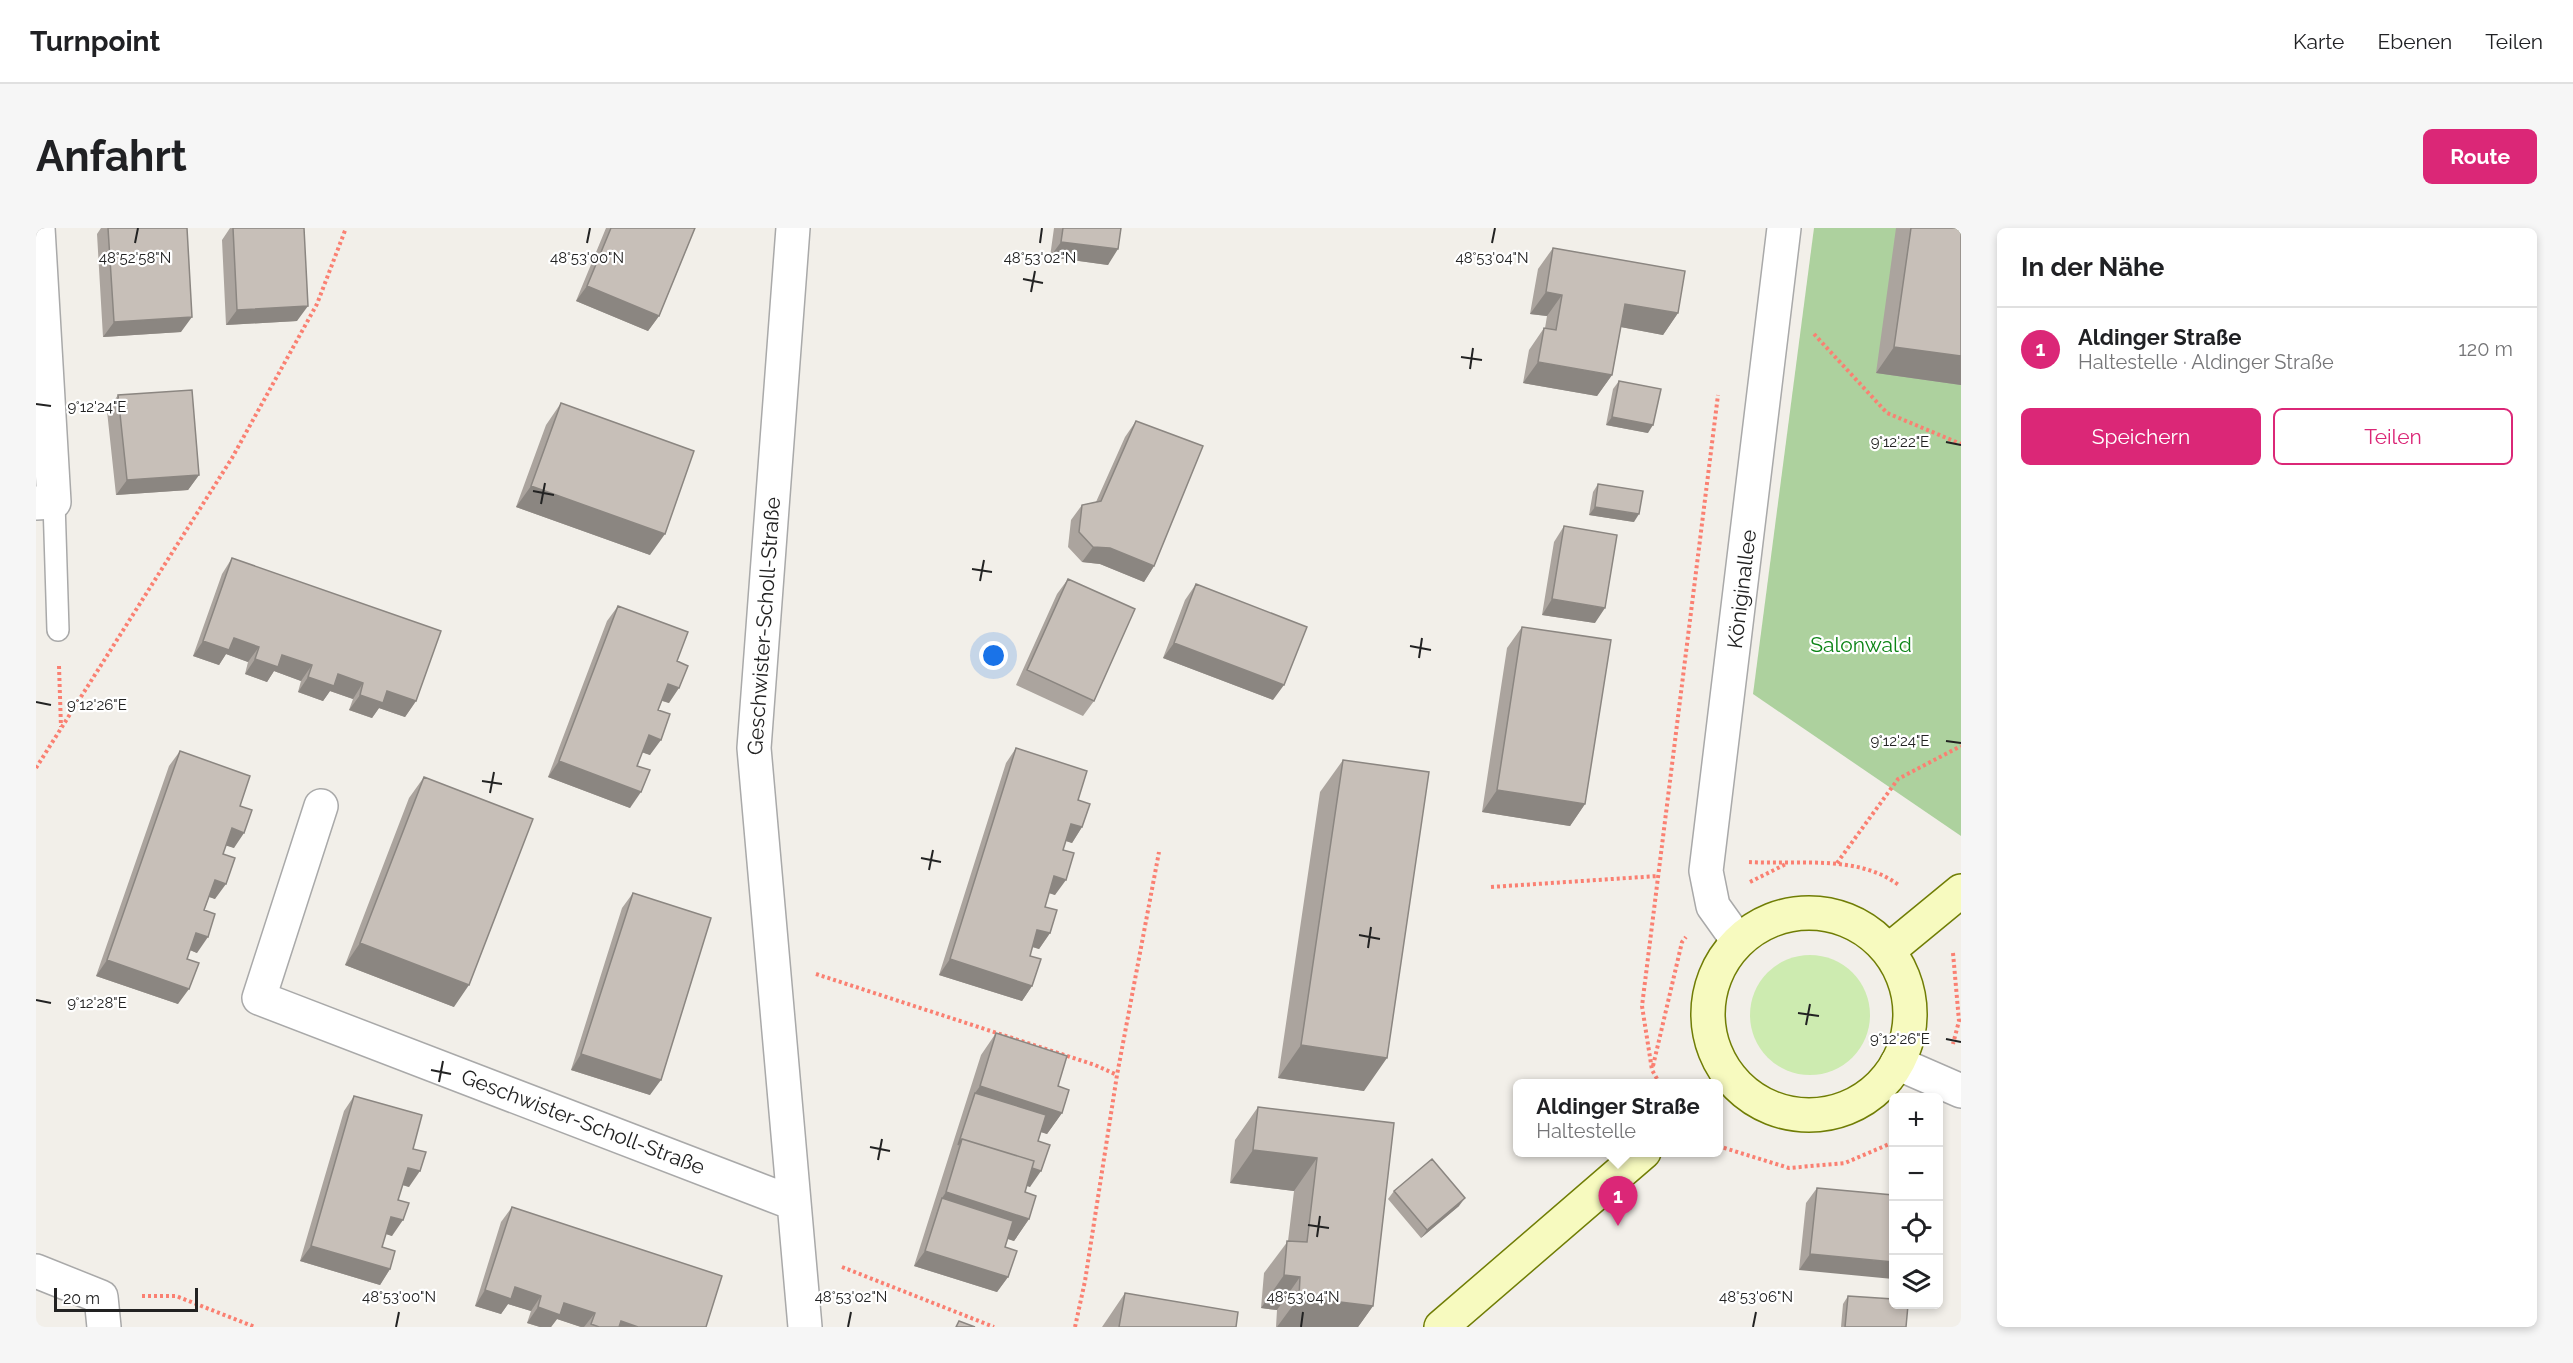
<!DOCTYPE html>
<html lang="de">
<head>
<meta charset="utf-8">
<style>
  :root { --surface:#fff; --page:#f6f6f6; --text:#202124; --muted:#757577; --line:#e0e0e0; --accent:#db2777 }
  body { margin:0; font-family:Raleway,sans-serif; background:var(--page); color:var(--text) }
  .controls { position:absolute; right:18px; bottom:18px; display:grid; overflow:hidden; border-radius:9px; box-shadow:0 3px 9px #0003 }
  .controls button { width:54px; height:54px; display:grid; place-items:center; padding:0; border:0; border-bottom:2px solid var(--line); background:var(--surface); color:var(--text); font:30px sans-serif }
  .scale { position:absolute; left:18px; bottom:15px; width:144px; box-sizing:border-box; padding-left:6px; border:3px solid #222; border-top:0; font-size:16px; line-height:21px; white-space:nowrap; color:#222; -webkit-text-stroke:4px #fff; paint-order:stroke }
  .you { position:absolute; left:958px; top:428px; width:21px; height:21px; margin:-15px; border:4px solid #fff; border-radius:50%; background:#1a73e8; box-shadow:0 0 0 9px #1a73e833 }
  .badge { display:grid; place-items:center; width:39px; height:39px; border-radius:50%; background:var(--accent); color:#fff; font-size:20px; font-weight:700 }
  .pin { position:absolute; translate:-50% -50px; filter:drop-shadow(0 2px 3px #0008) }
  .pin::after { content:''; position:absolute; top:32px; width:21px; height:18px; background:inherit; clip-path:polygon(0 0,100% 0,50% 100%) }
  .popup { position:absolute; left:1477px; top:851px; width:210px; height:78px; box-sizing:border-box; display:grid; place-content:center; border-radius:9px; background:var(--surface); filter:drop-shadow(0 2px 4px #0005); font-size:20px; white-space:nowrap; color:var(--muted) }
  .popup b { font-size:22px; color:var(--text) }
  .popup::after { content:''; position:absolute; left:50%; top:100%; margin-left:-12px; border:12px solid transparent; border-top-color:var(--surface) }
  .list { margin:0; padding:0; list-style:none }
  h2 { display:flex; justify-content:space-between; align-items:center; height:78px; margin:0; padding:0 24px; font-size:26px }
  h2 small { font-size:20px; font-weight:400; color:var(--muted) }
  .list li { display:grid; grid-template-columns:39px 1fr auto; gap:18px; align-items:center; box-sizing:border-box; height:84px; padding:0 24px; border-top:2px solid var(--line) }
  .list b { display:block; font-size:22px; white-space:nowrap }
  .list p { margin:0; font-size:20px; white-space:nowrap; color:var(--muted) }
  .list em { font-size:20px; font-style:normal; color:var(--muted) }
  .actions { display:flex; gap:12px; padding:18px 24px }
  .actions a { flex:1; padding:14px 0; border:2px solid var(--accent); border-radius:9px; text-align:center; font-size:21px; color:var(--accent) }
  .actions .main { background:var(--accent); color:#fff }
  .icon { flex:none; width:33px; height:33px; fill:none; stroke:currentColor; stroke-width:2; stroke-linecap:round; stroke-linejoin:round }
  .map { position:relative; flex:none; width:1925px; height:1099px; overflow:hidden; border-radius:9px }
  header { display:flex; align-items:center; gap:36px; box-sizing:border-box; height:84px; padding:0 30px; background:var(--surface); border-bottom:2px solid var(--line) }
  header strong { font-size:28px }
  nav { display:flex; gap:33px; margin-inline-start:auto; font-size:21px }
  .intro { display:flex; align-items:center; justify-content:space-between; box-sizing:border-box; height:144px; padding:0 36px }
  h1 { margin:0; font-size:42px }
  .button { padding:15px 27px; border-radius:9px; background:var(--accent); color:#fff; font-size:21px; font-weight:700 }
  main { display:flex; gap:36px; padding:0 36px }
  aside { flex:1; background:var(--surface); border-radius:9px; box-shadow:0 3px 9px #0003 }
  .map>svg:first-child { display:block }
</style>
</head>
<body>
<header>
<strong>Turnpoint</strong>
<nav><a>Karte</a><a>Ebenen</a><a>Teilen</a></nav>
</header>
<div class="intro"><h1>Anfahrt</h1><a class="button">Route</a></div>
<main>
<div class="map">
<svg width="1925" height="1099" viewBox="0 0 1925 1099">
  <rect width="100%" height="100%" fill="#f2efe9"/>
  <!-- grass -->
  <path fill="#cdebb0" d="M1714 787a60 60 0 1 1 120 0a60 60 0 1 1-120 0Z"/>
  <!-- forest -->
  <path fill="#add19e" d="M 1778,0 L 1925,0 L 1925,608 L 1717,466 Z"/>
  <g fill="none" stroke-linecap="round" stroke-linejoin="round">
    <defs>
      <path id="lane" d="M 18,274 L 22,402"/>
      <path id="street" d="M 757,0 L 718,520 L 769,1099
        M 0,275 L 18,274 L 2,0
        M 285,578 L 223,770 L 757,975
        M 1702,713 L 1677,678 L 1670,643 L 1748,0
        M 1861,835 L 1925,863
        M 0,1043 L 65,1069 L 68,1099"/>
      <path id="secondary" d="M1672 786a101 101 0 1 1 202 0a101 101 0 1 1-202 0Z
        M 1852,723 L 1925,663
        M 1405,1099 L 1608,924"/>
    </defs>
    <!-- lane casing -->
    <use href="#lane" stroke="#a9a9a9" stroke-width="24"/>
    <!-- street casing -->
    <use href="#street" stroke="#a9a9a9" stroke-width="36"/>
    <!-- secondary casing -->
    <use href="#secondary" stroke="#707d05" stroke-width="36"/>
    <!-- path -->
    <path stroke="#fa8072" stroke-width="4" stroke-dasharray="3 3" stroke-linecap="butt" d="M 1778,106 L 1851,185 L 1925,216
      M 23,438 L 25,499
      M 0,540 L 196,230 L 281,76 L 310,0
      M 1713,634 C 1763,637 1823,626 1864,658
      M 1801,635 L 1862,551 L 1925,518
      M 1714,654 L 1750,636
      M 1455,659 L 1622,648
      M 1917,725 L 1923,793 L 1917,816
      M 780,746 L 1059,837 L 1081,847
      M 1617,838 L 1646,714 L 1650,709
      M 1624,856 L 1616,842 L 1606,778 L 1682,167
      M 1682,918 L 1753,940 L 1809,935 L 1858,914
      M 806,1039 L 958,1099
      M 106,1068 L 140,1068 L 219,1099
      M 1039,1099 L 1049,1053 L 1081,847 L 1123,624"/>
    <!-- lane -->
    <use href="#lane" stroke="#fff" stroke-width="21"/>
    <!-- street -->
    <use href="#street" stroke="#fff" stroke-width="33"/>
    <!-- secondary -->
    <use href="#secondary" stroke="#f7fabf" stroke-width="33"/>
  </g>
  <!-- wall -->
  <path fill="#aba49e" d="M 65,0 L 151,0 L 145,104 L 67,109 L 61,6 Z
    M 194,0 L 268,0 L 261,93 L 190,97 L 186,12 Z
    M 570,0 L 659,0 L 623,88 L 612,103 L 540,73 Z
    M 1018,0 L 1085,0 L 1072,37 L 1014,29 Z
    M 1860,0 L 1925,0 L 1925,157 L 1840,145 Z
    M 1517,20 L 1642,85 L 1627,107 L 1585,99 L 1576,147 L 1561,168 L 1487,155 L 1493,122 L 1508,100 L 1509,100 L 1511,88 L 1494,86 L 1502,41 Z
    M 1583,153 L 1612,205 L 1570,197 L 1577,161 Z
    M 82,167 L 163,247 L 152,262 L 80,267 L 71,183 Z
    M 525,175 L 614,327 L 480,279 L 510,197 Z
    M 1100,193 L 1118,338 L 1108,354 L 1064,336 L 1046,334 L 1032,319 L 1035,292 L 1046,277 L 1060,274 L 1089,209 Z
    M 1562,256 L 1598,294 L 1553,287 L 1557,264 Z
    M 1528,298 L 1559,395 L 1506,387 L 1518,314 Z
    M 196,330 L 380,473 L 369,489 L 343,480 L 336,490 L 313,482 L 317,471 L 294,463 L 287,473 L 262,464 L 265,453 L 238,443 L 231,454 L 209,446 L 212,434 L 190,426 L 183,437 L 157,428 L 186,346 Z
    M 1032,351 L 1058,473 L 1047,488 L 980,457 L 1021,366 Z
    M 1160,356 L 1237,472 L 1127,430 L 1149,372 Z
    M 582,378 L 641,433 L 633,475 L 626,473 L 622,482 L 614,527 L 606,524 L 601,538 L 594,580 L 512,549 L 571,393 Z
    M 1486,399 L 1549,576 L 1534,598 L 1446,584 L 1471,420 Z
    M 980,520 L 1042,572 L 1046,599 L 1036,615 L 1030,613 L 1027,622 L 1019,667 L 1013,665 L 1009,679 L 1014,705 L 1003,721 L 996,719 L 994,728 L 996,758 L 986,773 L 903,747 L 970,535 Z
    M 144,523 L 204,578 L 198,620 L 190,617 L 187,626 L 179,671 L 173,669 L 168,682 L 161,725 L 154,722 L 151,731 L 142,776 L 60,748 L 133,538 Z
    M 1307,532 L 1328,863 L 1242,850 L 1284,564 Z
    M 388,549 L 418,779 L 309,737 L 373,570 Z
    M 597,665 L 614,867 L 535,842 L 586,680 Z
    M 960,805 L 1022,858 L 1026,885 L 1011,906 L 1005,904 L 1002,913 L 994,959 L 991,957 L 989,964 L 993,991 L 978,1013 L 972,1011 L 969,1019 L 972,1049 L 961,1064 L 878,1038 L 945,827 Z
    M 318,868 L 377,921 L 373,959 L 366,957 L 362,972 L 356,1008 L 350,1006 L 346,1019 L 354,1041 L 344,1057 L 264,1033 L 308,883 Z
    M 1222,879 L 1358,895 L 1337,1078 L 1322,1099 L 1240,1099 L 1241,1082 L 1225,1080 L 1228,1045 L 1252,1013 L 1258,963 L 1194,955 L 1199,912 Z
    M 1781,960 L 1857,967 L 1763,1042 L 1770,975 Z
    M 1358,963 L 1423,978 L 1385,1010 L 1352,971 Z
    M 476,979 L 670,1099 L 545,1099 L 521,1091 L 515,1099 L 504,1099 L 491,1095 L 495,1083 L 472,1076 L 465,1086 L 439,1078 L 465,994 Z
    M 1089,1065 L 1200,1099 L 1066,1099 Z
    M 1812,1068 L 1870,1099 L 1805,1099 L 1807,1076 Z"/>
  <!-- shaded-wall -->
  <path fill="#8b8681" d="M 1025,14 L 1082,21 L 1072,37 L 1014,29 Z
    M 551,58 L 623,88 L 612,103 L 540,73 Z
    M 1510,64 L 1526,67 L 1511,88 L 1494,86 Z
    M 1589,76 L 1642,85 L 1627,107 L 1574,97 Z
    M 272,78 L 261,93 L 190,97 L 201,82 Z
    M 156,89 L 145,104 L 67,109 L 78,94 Z
    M 1858,119 L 1925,128 L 1925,157 L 1840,145 Z
    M 1502,134 L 1576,147 L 1561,168 L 1487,155 Z
    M 1576,189 L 1617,197 L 1612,205 L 1570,197 Z
    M 163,247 L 152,262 L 80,267 L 91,252 Z
    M 495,258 L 629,306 L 614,327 L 480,279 Z
    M 1559,279 L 1603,286 L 1598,294 L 1553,287 Z
    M 1057,319 L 1074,320 L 1118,338 L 1108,354 L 1064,336 L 1046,334 Z
    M 1516,371 L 1569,380 L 1559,395 L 1506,387 Z
    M 198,410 L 223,419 L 212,434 L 190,426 L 183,437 L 157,428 L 167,413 Z
    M 1138,415 L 1248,457 L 1237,472 L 1127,430 Z
    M 246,427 L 276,437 L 265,453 L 238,443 L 231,454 L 209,446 L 219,431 Z
    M 302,446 L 327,455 L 317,471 L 294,463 L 287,473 L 262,464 L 272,449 Z
    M 632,456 L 643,460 L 633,475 L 621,471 Z
    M 351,463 L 380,473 L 369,489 L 343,480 L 336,490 L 313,482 L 324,467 Z
    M 613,507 L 625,512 L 614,527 L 602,523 Z
    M 523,533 L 605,564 L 594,580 L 512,549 Z
    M 1461,562 L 1549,576 L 1534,598 L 1446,584 Z
    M 1035,596 L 1046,599 L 1036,615 L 1024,611 Z
    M 196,600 L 208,605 L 198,620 L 185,616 Z
    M 1018,648 L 1030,652 L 1019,667 L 1007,663 Z
    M 179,652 L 190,656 L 179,671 L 168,667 Z
    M 1001,702 L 1014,705 L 1003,721 L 991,717 Z
    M 160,705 L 172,709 L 161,725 L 149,720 Z
    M 324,715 L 433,757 L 418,779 L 309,737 Z
    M 914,731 L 996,758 L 986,773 L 903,747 Z
    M 71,732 L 153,761 L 142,776 L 60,748 Z
    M 1265,817 L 1351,830 L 1328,863 L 1242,850 Z
    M 545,826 L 625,852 L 614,867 L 535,842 Z
    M 944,858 L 1026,885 L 1011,906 L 934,881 L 939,865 Z
    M 924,918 L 1005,943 L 994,959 L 919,935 Z
    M 1217,922 L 1281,930 L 1258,963 L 1194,955 Z
    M 372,940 L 384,943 L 373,959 L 361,955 Z
    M 910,964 L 993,991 L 978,1013 L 900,987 L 906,970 Z
    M 1429,970 L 1423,978 L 1385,1010 L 1391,1002 Z
    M 355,989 L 367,992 L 356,1008 L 344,1004 Z
    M 275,1018 L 354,1041 L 344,1057 L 264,1033 Z
    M 889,1023 L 972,1049 L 961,1064 L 878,1038 Z
    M 1774,1026 L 1857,1034 L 1857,1051 L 1763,1042 Z
    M 1248,1047 L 1264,1049 L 1241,1082 L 1225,1080 Z
    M 479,1059 L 505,1068 L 495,1083 L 472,1076 L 465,1086 L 439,1078 L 449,1062 Z
    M 1263,1069 L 1337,1078 L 1322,1099 L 1241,1099 Z
    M 528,1075 L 559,1085 L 548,1099 L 545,1099 L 521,1091 L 515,1099 L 504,1099 L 491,1095 L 502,1079 Z
    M 585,1093 L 602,1099 L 581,1099 Z"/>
  <!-- building -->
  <path fill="#c7bfb8" stroke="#8b8681" stroke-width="1.5" d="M 72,0 L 151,0 L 156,89 L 78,94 Z
    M 197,0 L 268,0 L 272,78 L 201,82 Z
    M 575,0 L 659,0 L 623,88 L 551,58 Z
    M 1027,0 L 1085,0 L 1082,21 L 1025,14 Z
    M 1875,0 L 1925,0 L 1925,128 L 1858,119 Z
    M 1517,20 L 1649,43 L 1642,85 L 1589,76 L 1576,147 L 1502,134 L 1508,100 L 1520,102 L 1526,67 L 1510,64 Z
    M 1583,153 L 1625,161 L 1617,197 L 1576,189 Z
    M 156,162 L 163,247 L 91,252 L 82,167 Z
    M 525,175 L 658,223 L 629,306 L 495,258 Z
    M 1100,193 L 1167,218 L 1118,338 L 1074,320 L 1057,319 L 1043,304 L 1046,277 L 1065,273 Z
    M 1562,256 L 1607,263 L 1603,286 L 1559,279 Z
    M 1528,298 L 1581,307 L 1569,380 L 1516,371 Z
    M 196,330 L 405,403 L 380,473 L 351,463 L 347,475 L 324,467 L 327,455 L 302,446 L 298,458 L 272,449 L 276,437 L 246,427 L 242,439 L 219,431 L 223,419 L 198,410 L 193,422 L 167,413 Z
    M 1032,351 L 1099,381 L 1058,473 L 991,442 Z
    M 1160,356 L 1271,399 L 1248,457 L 1138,415 Z
    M 582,378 L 652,404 L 641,433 L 652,438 L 643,460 L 632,456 L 622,482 L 634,486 L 625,512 L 613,507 L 601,538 L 614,542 L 605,564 L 523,533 Z
    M 1486,399 L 1575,412 L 1549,576 L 1461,562 Z
    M 980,520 L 1051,543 L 1042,572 L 1054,576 L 1046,599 L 1035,596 L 1027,622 L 1038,625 L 1030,652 L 1018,648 L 1009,679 L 1021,682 L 1014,705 L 1001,702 L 994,728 L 1005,731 L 996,758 L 914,731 Z
    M 144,523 L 214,548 L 204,578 L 216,582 L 208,605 L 196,600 L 187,626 L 199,630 L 190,656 L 179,652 L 168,682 L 179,686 L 172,709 L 160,705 L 151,731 L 163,735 L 153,761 L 71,732 Z
    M 1307,532 L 1393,544 L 1351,830 L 1265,817 Z
    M 388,549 L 497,591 L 433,757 L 324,715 Z
    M 597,665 L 675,690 L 625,852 L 545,826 Z
    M 960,805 L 1031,828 L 1022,858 L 1033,862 L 1026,885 L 944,858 Z
    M 939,865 L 1010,887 L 1002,913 L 1014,917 L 1005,943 L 996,940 L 998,933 L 926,911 L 922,917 Z
    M 318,868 L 386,887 L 377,921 L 390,924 L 384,943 L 372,940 L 362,972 L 373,975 L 367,992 L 355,989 L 346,1019 L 359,1023 L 354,1041 L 275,1018 Z
    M 1222,879 L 1358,895 L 1337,1078 L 1263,1069 L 1264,1049 L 1248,1047 L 1251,1013 L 1271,1014 L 1281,930 L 1217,922 Z
    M 926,911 L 998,933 L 989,964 L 1000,968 L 993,991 L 910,964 Z
    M 1396,931 L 1429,970 L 1391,1002 L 1358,963 Z
    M 1781,960 L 1857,967 L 1857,1034 L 1774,1026 Z
    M 906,970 L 977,993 L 969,1019 L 981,1023 L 972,1049 L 889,1023 Z
    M 476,979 L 686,1048 L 670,1099 L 602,1099 L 585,1093 L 583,1099 L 563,1099 L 555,1096 L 559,1085 L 528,1075 L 524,1087 L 502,1079 L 505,1068 L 479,1059 L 475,1071 L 449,1062 Z
    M 1089,1065 L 1202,1084 L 1200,1099 L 1083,1099 Z
    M 1812,1068 L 1857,1071 L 1857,1077 L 1872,1077 L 1870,1099 L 1809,1099 Z
    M 923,1093 L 939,1099 L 920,1099 Z"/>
  <!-- ticks -->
  <path fill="none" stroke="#222" stroke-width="2" d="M 99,15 L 102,0M 551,15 L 554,0M 1004,15 L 1006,0M 1456,15 L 1459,0M 987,51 L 1007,55M 995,64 L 999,43M 1425,129 L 1446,132M 1434,141 L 1437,120M 0,176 L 15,178M 1910,214 L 1925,217M 497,263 L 518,267M 505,276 L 509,255M 936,341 L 956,344M 944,353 L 948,332M 1374,418 L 1395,422M 1383,430 L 1386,410M 0,474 L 15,477M 1910,513 L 1925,515M 446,553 L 466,556M 454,565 L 458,544M 885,630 L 905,634M 893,642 L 897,622M 1323,707 L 1344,711M 1332,720 L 1335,699M 0,772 L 15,775M 1762,785 L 1783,788M 1770,797 L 1774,776M 1910,811 L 1925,814M 395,842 L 415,846M 403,854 L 407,833M 834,919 L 854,923M 842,932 L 846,911M 1272,997 L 1293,1000M 1281,1009 L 1284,988M 360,1099 L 363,1084M 812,1099 L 815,1084M 1265,1099 L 1267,1084M 1717,1099 L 1720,1084"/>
  <g text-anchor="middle" stroke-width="4.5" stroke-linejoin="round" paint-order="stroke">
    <!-- street labels -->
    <g font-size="21" fill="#222" stroke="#fff">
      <text transform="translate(1706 361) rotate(-83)" y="7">Königinallee</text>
      <text transform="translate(728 398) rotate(-86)" y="7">Geschwister-Scholl-Straße</text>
      <text transform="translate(547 894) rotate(21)" y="7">Geschwister-Scholl-Straße</text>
    </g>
    <!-- park labels -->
    <g font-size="21" fill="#0c8416" stroke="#fff">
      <text x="1825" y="424">Salonwald</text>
    </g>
  </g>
  <g font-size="15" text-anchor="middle" fill="#222" stroke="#fff" stroke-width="4.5" stroke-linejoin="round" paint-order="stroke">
    <text x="99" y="35">48°52'58"N</text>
    <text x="551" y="35">48°53'00"N</text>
    <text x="1456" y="35">48°53'04"N</text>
    <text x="1004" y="35">48°53'02"N</text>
    <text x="61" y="184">9°12'24"E</text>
    <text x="1864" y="219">9°12'22"E</text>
    <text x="61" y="482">9°12'26"E</text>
    <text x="1864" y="518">9°12'24"E</text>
    <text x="61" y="780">9°12'28"E</text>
    <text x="1864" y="816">9°12'26"E</text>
    <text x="363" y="1074">48°53'00"N</text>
    <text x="815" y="1074">48°53'02"N</text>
    <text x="1267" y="1074">48°53'04"N</text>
    <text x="1720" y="1074">48°53'06"N</text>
  </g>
</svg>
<div class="controls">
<button>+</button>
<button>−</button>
<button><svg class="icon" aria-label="locate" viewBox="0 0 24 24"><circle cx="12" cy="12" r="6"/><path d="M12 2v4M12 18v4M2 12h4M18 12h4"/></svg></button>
<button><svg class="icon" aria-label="layers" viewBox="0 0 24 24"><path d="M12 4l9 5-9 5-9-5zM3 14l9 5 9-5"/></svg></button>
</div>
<div class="scale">20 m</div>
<div class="you"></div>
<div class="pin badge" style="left:1582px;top:998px">1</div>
<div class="popup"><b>Aldinger Straße</b>Haltestelle</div>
</div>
<aside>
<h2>In der Nähe<small></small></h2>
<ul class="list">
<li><span class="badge">1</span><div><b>Aldinger Straße</b><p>Haltestelle · Aldinger Straße</p></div><em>120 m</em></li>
</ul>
<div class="actions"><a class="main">Speichern</a><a>Teilen</a></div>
</aside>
</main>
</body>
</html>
